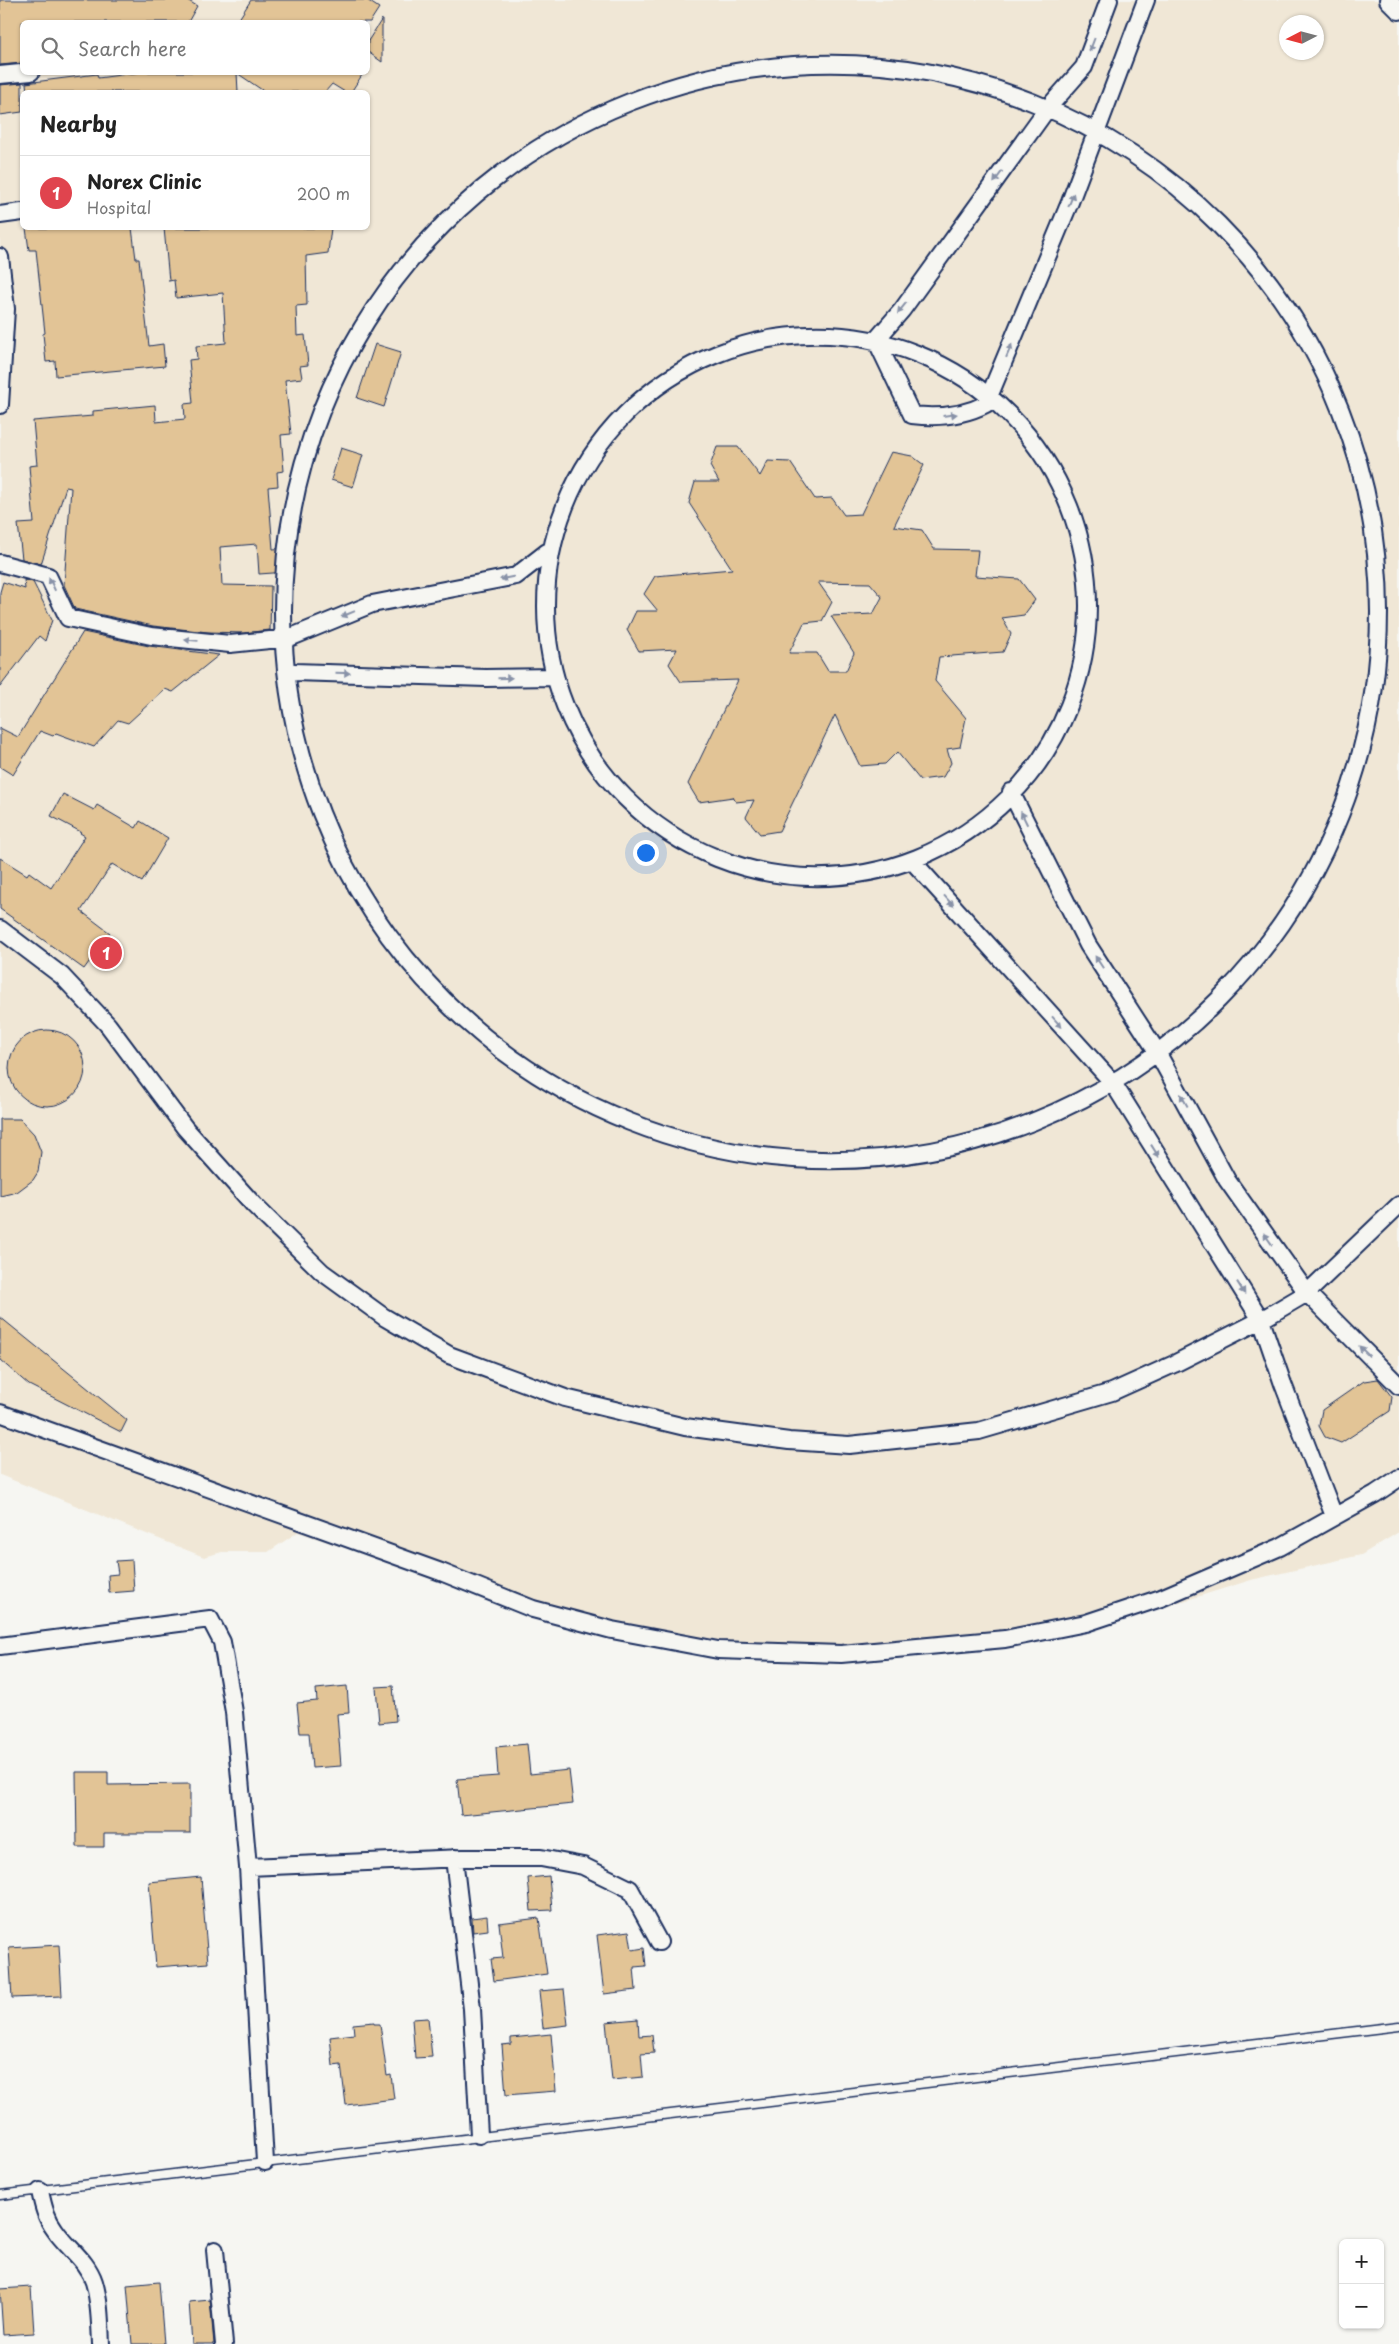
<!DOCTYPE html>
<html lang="en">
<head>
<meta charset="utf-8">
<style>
  :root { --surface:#fff; --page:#f6f6f6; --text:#222; --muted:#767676; --line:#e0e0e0; --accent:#db2777 }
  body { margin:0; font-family:"Playpen Sans",sans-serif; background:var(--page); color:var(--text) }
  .controls { position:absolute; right:15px; bottom:15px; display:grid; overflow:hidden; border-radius:8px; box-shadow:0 1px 4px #0004 }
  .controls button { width:45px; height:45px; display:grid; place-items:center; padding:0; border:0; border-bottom:1px solid var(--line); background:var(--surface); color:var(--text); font:25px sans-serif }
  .compass { position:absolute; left:1279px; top:15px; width:45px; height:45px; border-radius:50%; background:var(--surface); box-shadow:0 1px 4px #0004; rotate:264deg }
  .you { position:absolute; left:645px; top:852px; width:18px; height:18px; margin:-12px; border:4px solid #fff; border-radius:50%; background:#1a73e8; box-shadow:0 0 0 8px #1a73e833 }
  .badge { display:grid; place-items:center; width:32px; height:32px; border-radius:50%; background:var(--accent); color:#fff; font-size:16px; font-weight:700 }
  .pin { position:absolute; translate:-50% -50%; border:2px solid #fff; box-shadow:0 1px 5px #0006 }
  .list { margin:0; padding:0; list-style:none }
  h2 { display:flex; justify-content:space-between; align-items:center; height:65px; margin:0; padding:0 20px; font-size:21px }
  h2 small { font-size:16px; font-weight:400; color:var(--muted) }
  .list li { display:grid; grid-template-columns:32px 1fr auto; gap:15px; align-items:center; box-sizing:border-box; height:75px; padding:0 20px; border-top:1px solid var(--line) }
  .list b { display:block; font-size:19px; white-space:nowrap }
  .list p { margin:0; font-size:16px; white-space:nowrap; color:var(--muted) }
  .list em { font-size:16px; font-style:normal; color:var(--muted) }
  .icon { flex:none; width:28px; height:28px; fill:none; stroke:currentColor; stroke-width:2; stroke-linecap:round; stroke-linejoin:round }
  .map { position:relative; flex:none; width:1399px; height:2344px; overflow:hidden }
  .search { position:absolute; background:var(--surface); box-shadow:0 1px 4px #0004; left:20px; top:20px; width:350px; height:55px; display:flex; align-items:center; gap:12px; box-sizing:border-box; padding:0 18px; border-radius:8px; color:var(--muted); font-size:19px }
  .panel { position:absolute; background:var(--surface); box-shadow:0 1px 4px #0004; left:20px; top:90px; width:350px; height:140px; border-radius:8px }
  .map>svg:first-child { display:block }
</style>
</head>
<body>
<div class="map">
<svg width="1399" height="2344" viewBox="0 0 1399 2344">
  <rect width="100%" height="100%" fill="#f6f6f2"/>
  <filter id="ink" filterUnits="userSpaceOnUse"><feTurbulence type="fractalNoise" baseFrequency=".02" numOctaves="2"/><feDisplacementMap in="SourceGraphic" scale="10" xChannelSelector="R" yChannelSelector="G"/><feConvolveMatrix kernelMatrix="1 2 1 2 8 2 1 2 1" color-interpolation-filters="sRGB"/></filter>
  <g filter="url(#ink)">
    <!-- built -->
    <path fill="#f0e7d6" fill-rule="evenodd" d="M 0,0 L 1399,0 L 1399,1532 L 1361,1555 L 1251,1580 L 1091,1630 L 877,1654 L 670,1643 L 517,1606 L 298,1532 L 268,1552 L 222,1552 L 204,1557 L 0,1475 ZM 22,22 L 368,22 L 368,72 L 22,72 ZM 1286,22 L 1316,22 L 1316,52 L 1286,52 ZM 22,92 L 368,92 L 368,228 L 22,228 Z"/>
    <!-- building -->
    <path fill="#e2c496" stroke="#1b2f5e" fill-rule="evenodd" d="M 0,0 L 187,0 L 197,6 L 188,22 L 22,22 L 22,63 L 0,65 Z
      M 251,0 L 367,0 L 379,8 L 370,22 L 237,22 Z
      M 382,19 L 382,62 L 368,52 L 368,41 Z
      M 143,72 L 364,72 L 351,92 L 345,92 L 332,84 L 325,92 L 265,92 L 237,73 L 238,92 L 27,92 L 26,83 L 97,74 L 98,78 Z
      M 22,83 L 22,112 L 0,115 L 0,85 Z
      M 26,228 L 132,228 L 136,259 L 139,259 L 149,346 L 163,344 L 165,366 L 56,376 L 55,361 L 46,362 L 43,334 L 45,333 L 36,250 L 29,250 Z
      M 164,228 L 331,228 L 328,253 L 306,256 L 307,305 L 296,306 L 297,336 L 305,335 L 308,365 L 300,366 L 302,378 L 285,380 L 291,434 L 281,435 L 284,471 L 277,472 L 278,486 L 268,487 L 273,549 L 286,548 L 287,572 L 259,574 L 257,544 L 220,547 L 222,585 L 271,586 L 270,630 L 243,633 L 208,632 L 153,626 L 75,609 L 64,585 L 71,488 L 66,487 L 41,564 L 22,559 L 18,524 L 34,523 L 29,466 L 37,465 L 33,421 L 93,416 L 93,411 L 155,405 L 156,422 L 185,419 L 184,404 L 193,403 L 189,360 L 197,359 L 196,346 L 226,343 L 223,293 L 176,298 L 174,280 L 169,281 Z
      M 375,344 L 401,352 L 384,407 L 357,398 Z
      M 717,447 L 738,447 L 760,476 L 768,461 L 790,462 L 815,499 L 832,498 L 844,515 L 861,514 L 891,452 L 912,456 L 924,465 L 894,526 L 922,530 L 934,549 L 978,550 L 975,576 L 1019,579 L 1035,600 L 1024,615 L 1002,618 L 1011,634 L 1003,652 L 939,657 L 935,681 L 966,718 L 960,747 L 947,749 L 951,763 L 943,777 L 920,780 L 897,752 L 885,764 L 860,766 L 835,715 L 779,831 L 760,834 L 746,817 L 754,800 L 736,802 L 733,797 L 699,802 L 688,784 L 738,680 L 681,682 L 669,664 L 677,649 L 639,651 L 627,630 L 636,611 L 658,611 L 644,594 L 655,576 L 732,569 L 689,503 L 695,482 L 719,482 L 710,466 ZM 818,582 L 870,583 L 882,597 L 873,614 L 831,616 L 854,653 L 846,671 L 828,671 L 817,653 L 789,653 L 804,623 L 822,621 L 832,602 Z
      M 341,448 L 363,455 L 353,487 L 331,480 Z
      M 24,580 L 33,582 L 52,620 L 45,641 L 39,636 L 0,687 L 0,592 L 3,582 L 25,589 Z
      M 83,632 L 149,646 L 219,655 L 173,692 L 165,689 L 128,723 L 118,720 L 94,747 L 56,733 L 53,736 L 40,731 L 13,775 L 0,767 L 0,728 L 18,737 Z
      M 63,794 L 94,810 L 97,805 L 136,828 L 140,821 L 168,838 L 142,882 L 112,864 L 81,911 L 110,933 L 84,969 L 0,909 L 0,858 L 27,875 L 29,872 L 51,888 L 85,836 L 80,833 L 81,832 L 51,816 Z
      M9 1068a38 38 0 1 1 76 0a38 38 0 1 1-76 0Z
      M 0,1119 L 20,1119 L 34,1134 L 41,1152 L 38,1172 L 33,1180 L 17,1192 L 0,1196 Z
      M 0,1317 L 127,1420 L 121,1432 L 29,1385 L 0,1360 Z
      M 1378,1379 L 1392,1397 L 1390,1411 L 1341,1443 L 1325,1437 L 1319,1426 L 1322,1410 L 1364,1381 Z
      M 132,1560 L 134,1591 L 109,1593 L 108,1575 L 118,1574 L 116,1561 Z
      M 347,1686 L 349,1713 L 337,1714 L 341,1766 L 312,1768 L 309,1733 L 300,1733 L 297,1703 L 317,1701 L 316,1689 Z
      M 393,1686 L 396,1721 L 379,1723 L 376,1687 Z
      M 527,1744 L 530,1774 L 569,1770 L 573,1804 L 461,1815 L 457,1779 L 498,1776 L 496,1747 Z
      M 76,1772 L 108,1772 L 108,1785 L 190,1784 L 190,1833 L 104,1833 L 104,1847 L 77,1847 Z
      M 549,1876 L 552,1910 L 531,1911 L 528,1878 Z
      M 201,1877 L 208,1963 L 156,1967 L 149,1882 Z
      M 487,1916 L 488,1930 L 473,1932 L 472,1918 Z
      M 539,1918 L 547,1974 L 494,1981 L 491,1959 L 503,1958 L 499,1923 Z
      M 629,1931 L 632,1950 L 644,1948 L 646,1966 L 634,1967 L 636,1990 L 604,1994 L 597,1935 Z
      M 59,1945 L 62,1996 L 12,1998 L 9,1948 Z
      M 564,1989 L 568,2025 L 543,2028 L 539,1991 Z
      M 428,2018 L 432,2057 L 415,2058 L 412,2019 Z
      M 638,2019 L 639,2036 L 652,2035 L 654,2053 L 641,2054 L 643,2077 L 612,2080 L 606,2022 Z
      M 374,2022 L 374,2024 L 380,2024 L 387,2076 L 391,2075 L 394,2099 L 346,2105 L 341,2065 L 333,2066 L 330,2037 L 354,2034 L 353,2024 Z
      M 551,2034 L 556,2091 L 506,2095 L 502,2045 L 511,2044 L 511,2038 Z
      M 159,2282 L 164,2344 L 132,2344 L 127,2285 Z
      M 31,2287 L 34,2333 L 3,2335 L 0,2289 Z
      M 210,2300 L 214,2344 L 192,2344 L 189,2302 Z"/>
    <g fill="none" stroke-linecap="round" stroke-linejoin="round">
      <defs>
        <path id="service" d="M 0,2195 L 1399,2026"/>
        <path id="minor" d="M 1109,0 L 1084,67 L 1047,109 L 902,310 L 876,340 L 912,415 C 938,418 963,416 986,404 L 1070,202 L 1146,0
          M 1388,0 L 1399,11
          M283 612a548 548 0 1 1 1096 0a548 548 0 1 1-1096 0Z
          M 0,75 L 31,72
          M 0,215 L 22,212
          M 0,257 L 6,309 L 0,405
          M546 606a271 271 0 1 1 542 0a271 271 0 1 1-542 0Z
          M 0,563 L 48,576 L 68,618 L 151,636 L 230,644 L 289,638 L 372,604 L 516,576 L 547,552
          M 294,672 L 486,678 L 554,677
          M 1011,792 L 1088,945 L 1156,1050 L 1227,1180 L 1307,1293 L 1399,1386
          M 916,865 L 1113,1083 L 1261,1320 L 1283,1384 L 1334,1516
          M 0,929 L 62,976 L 108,1025 L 185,1128 L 254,1205 L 322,1272 L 384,1317 L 449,1355 L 565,1398 L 685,1427 L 789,1441 L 849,1445 L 979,1431 L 1112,1392 L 1174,1364 L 1261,1320 L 1307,1293 L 1399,1205
          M 0,1413 L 441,1572 L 533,1609 L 612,1630 L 718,1650 L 841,1654 L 1005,1639 L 1086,1623 L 1161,1598 L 1280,1547 L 1375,1494 L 1399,1478
          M 0,1646 L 210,1619 L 222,1642 L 234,1712 L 248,1867 L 265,2162
          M 454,1858 L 472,2009 L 479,2135
          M 248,1867 L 463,1858 L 541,1858 L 583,1866 L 630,1889 L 659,1942
          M 40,2191 C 43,2206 46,2218 55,2230 C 67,2248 87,2260 94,2282 C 100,2302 100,2324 101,2344
          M 215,2250 L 224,2344"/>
      </defs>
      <!-- service casing -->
      <use href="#service" stroke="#1b2f5e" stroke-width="11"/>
      <!-- minor casing -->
      <use href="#minor" stroke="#1b2f5e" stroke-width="20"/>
      <!-- service -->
      <use href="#service" stroke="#f6f6f2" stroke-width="8"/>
      <!-- minor -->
      <use href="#minor" stroke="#f6f6f2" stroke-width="16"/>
    </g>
    <!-- one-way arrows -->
    <defs><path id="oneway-solid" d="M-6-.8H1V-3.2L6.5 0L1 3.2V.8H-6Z" transform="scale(1.25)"/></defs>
    <g fill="#8892a8">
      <use href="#oneway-solid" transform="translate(1092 45) rotate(111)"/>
      <use href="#oneway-solid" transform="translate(998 177) rotate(126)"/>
      <use href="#oneway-solid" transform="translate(1071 200) rotate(-69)"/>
      <use href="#oneway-solid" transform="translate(902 308) rotate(128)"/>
      <use href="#oneway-solid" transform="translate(1009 351) rotate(-67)"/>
      <use href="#oneway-solid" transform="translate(950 415) rotate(-7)"/>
      <use href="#oneway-solid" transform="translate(507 578) rotate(169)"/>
      <use href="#oneway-solid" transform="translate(52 584) rotate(-115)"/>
      <use href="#oneway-solid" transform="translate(348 614) rotate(158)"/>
      <use href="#oneway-solid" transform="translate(191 640) rotate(-175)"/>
      <use href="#oneway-solid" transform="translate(343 673) rotate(2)"/>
      <use href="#oneway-solid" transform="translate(505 678) rotate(-1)"/>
      <use href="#oneway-solid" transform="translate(1024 818) rotate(-116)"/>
      <use href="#oneway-solid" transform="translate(949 901) rotate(48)"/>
      <use href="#oneway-solid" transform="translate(1099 962) rotate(-123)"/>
      <use href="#oneway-solid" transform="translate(1057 1022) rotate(48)"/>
      <use href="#oneway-solid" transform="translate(1184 1100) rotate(-119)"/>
      <use href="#oneway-solid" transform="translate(1155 1151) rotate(58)"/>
      <use href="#oneway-solid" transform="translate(1268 1239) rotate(-125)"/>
      <use href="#oneway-solid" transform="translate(1241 1288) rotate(58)"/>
      <use href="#oneway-solid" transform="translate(1364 1351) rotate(-135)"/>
    </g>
  </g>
</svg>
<div class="controls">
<button>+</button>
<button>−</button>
</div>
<svg class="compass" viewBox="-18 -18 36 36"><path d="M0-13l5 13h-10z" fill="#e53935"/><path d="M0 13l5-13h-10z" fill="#767676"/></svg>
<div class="you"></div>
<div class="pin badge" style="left:106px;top:953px;background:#e0444e">1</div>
<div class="search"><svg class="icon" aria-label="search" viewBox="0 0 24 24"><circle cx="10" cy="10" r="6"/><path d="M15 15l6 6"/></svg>Search here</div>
<section class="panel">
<h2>Nearby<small></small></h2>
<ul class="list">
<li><span class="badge" style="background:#e0444e">1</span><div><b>Norex Clinic</b><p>Hospital</p></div><em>200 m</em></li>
</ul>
</section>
</div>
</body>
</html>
